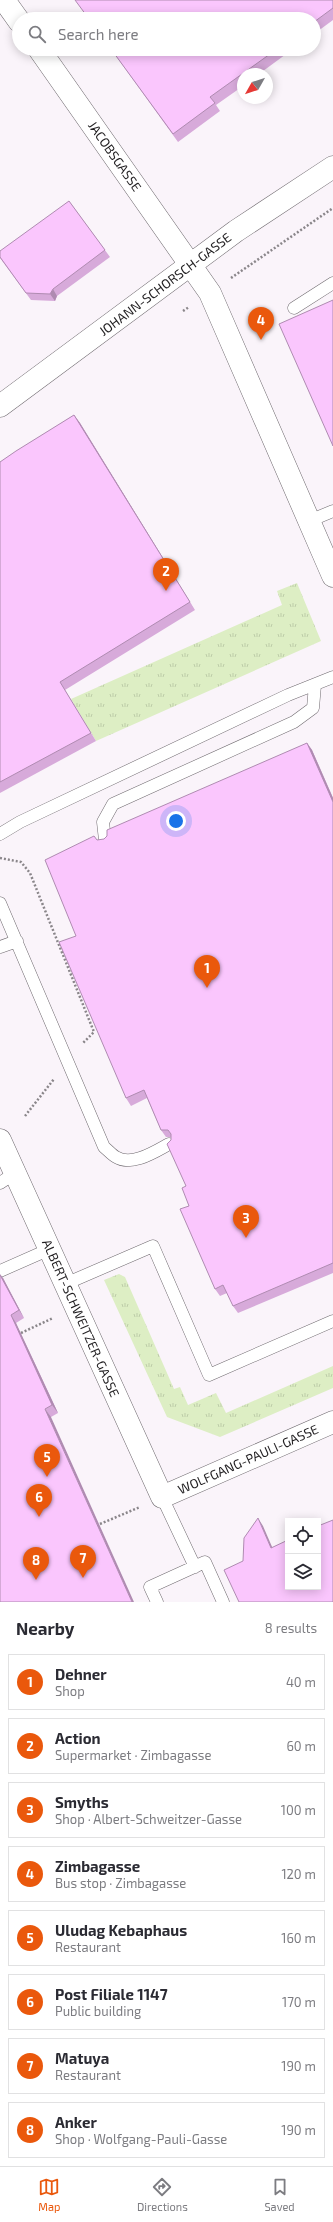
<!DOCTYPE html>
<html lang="en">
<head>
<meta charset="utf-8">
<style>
  :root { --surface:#fff; --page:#f7f7f7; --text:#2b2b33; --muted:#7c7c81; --line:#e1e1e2; --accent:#ea580c }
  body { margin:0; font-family:"Exo 2",sans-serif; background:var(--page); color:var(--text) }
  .controls { position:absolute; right:12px; bottom:12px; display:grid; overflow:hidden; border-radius:0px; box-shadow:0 2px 10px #0003 }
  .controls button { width:36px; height:36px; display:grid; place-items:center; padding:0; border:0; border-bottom:1px solid var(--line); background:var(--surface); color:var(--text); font:20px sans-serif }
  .compass { position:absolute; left:237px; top:68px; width:36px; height:36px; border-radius:50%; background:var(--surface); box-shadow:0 2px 10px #0003; rotate:231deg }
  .you { position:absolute; left:176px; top:821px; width:14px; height:14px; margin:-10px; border:3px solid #fff; border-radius:50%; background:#1a73e8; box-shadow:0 0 0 6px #1a73e833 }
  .badge { display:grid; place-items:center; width:26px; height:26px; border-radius:50%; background:var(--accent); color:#fff; font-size:13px; font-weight:700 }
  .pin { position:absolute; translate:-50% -33px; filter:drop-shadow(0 1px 2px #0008) }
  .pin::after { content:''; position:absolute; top:21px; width:14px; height:12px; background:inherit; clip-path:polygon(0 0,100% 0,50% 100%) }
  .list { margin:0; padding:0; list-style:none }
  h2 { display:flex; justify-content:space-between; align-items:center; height:52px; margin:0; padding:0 16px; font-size:17px }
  h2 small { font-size:13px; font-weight:400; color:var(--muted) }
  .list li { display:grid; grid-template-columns:26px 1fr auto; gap:12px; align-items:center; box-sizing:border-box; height:56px; margin:0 8px 8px; padding:0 8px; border:1px solid var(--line); border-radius:0px }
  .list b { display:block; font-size:15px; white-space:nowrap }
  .list p { margin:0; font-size:13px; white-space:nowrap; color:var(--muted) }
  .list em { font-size:13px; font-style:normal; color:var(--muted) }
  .icon { flex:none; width:22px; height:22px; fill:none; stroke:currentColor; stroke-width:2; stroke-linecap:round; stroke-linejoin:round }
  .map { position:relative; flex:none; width:333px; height:1602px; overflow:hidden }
  .search { position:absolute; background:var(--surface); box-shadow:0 2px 10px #0003; left:12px; right:12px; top:12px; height:44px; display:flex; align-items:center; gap:10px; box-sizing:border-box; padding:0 14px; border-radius:22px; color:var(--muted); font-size:15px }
  .sheet { height:564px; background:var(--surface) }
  nav { display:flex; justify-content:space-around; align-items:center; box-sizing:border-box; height:56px; border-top:1px solid var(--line); background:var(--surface); font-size:11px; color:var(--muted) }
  nav a { display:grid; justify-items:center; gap:2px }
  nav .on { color:var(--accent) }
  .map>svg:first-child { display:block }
</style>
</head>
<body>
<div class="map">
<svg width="333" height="1602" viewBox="0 0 333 1602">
  <defs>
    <pattern id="grass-tufts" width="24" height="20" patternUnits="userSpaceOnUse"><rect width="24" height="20" fill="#ddeec4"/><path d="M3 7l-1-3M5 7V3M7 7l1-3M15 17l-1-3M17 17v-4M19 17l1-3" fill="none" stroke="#bdcca8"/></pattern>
  </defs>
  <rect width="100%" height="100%" fill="#faf4fa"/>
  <!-- grass -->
  <path fill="url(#grass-tufts)" d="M 297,583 L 321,641 L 96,741 L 71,699 L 282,605 L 277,591 Z
    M 119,1274 L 125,1277 L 174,1389 L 180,1387 L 188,1405 L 216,1393 L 226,1413 L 333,1366 L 333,1388 L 220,1437 L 167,1417 L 104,1280 Z"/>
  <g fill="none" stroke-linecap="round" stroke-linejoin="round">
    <defs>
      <path id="service" d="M 294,308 L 333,283
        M 309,521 L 333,511
        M 0,834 L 20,822 L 288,695 L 333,677
        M 105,840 L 103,822 L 113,804 L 294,722 L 313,708 L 315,685
        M 0,903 L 104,1147 C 108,1150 112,1155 116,1157 C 132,1167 156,1151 169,1144
        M 0,947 L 17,941
        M 0,1183 L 15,1173
        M 0,1271 L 50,1249
        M 65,1284 L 153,1246 L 209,1375 L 333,1321
        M 162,1497 L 195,1567
        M 157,1602 L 150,1587 L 205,1562 L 223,1602"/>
      <path id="minor" d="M 4,0 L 19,21
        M 39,49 L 210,293 L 333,576
        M 0,406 L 236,231 L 333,167
        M 0,1140 L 162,1497 L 333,1422"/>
    </defs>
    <!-- service casing -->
    <use href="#service" stroke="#6f6a6f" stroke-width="13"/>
    <!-- minor casing -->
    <use href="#minor" stroke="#6f6a6f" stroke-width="23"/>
    <!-- path -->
    <path stroke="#8a868a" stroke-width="2.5" stroke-dasharray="2 2" stroke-linecap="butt" d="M 231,278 L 333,208
      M 183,311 L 189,307
      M 0,858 L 21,862 L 30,873 L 94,1032 L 82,1044
      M 25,1116 L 54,1079
      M 21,1333 L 53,1318
      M 100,1524 L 140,1507"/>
    <!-- service -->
    <use href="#service" stroke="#fff" stroke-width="12"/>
    <!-- minor -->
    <use href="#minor" stroke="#fff" stroke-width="22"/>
  </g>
  <!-- wall -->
  <path fill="#d7aada" d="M 333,0 L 333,20 L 314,34 L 314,19 Z
    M 111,49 L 293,49 L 259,74 L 243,74 L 243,86 L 216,105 L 220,111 L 178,142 Z
    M 69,201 L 110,257 L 57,296 L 55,301 L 31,300 L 0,258 Z
    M 74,415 L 80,423 L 195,610 L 65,690 L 96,741 L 0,793 L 0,462 Z
    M 307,743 L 312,750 L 333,798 L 333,1273 L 238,1313 L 233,1306 L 227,1293 L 220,1296 L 215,1289 L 189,1206 L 186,1186 L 171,1140 L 171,1137 L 166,1137 L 161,1130 L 147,1098 L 131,1106 L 126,1098 L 76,936 L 104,839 Z
    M 3,1278 L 24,1318 L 16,1323 L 58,1413 L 51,1417 L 0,1602 Z"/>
  <!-- shaded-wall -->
  <path fill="#af8bb1" d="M 53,289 L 57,296 L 55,301 L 50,294 Z
    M 74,415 L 80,423 L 195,610 L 190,602 Z
    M 307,743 L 312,750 L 333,798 L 333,802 Z
    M 0,1274 L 3,1278 L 24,1318 L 19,1310 L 0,1275 Z
    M 11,1315 L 16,1323 L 58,1413 L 52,1405 Z
    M 45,1409 L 51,1417 L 134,1602 L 132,1602 Z
    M 258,1518 L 263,1526 L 276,1556 L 271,1548 Z"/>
  <!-- building -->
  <path fill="#fac6fd" stroke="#af8bb1" d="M 75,0 L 333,0 L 333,8 L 314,22 L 314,19 L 89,19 Z
    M 111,49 L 277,49 L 210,97 L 215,103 L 173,134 Z
    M 69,201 L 105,250 L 53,289 L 50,294 L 26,293 L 0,257 L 0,251 Z
    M 333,300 L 333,446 L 279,324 Z
    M 74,415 L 190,602 L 60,682 L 91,733 L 0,782 L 0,462 L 16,451 Z
    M 307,743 L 333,802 L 333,1263 L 233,1306 L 223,1285 L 215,1289 L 180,1209 L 189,1206 L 182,1188 L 186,1186 L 167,1144 L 171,1140 L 171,1134 L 168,1130 L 161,1130 L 144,1090 L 126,1098 L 59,942 L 76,936 L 45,860 L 94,836 L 97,840 L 104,839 L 107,836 L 107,830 Z
    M 0,1275 L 19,1310 L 11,1315 L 52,1405 L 45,1409 L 132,1602 L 0,1602 Z
    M 258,1518 L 271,1548 L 288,1540 L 288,1587 L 318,1587 L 318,1526 L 333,1520 L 333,1602 L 239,1602 L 224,1570 L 243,1561 L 244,1538 Z"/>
  <g text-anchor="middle" stroke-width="3" stroke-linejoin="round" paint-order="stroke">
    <!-- street labels -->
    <g font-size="13" fill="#211f21" stroke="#fff">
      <text transform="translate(115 156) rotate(55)" y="5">JACOBSGASSE</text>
      <text transform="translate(165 284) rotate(-37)" y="5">JOHANN-SCHORSCH-GASSE</text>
      <text transform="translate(81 1318) rotate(66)" y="5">ALBERT-SCHWEITZER-GASSE</text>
      <text transform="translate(248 1459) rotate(-24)" y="5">WOLFGANG-PAULI-GASSE</text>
    </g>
  </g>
</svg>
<div class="controls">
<button><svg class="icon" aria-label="locate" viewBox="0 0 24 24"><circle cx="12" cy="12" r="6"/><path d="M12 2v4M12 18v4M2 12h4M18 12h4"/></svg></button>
<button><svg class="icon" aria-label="layers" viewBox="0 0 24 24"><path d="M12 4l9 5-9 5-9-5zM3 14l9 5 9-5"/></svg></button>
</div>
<svg class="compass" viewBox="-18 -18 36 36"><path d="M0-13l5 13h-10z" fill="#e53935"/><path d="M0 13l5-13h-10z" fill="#7c7c81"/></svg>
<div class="you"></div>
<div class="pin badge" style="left:207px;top:988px">1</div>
<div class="pin badge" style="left:166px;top:591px">2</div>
<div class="pin badge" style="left:246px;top:1238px">3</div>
<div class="pin badge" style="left:261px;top:340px">4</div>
<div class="pin badge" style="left:47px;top:1477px">5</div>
<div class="pin badge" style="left:39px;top:1517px">6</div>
<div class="pin badge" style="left:83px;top:1578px">7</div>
<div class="pin badge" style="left:36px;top:1580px">8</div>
<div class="search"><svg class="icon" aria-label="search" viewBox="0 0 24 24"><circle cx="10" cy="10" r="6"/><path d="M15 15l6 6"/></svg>Search here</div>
</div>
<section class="sheet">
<h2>Nearby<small>8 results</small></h2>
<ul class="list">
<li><span class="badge">1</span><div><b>Dehner</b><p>Shop</p></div><em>40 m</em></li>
<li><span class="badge">2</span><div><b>Action</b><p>Supermarket · Zimbagasse</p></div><em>60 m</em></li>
<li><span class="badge">3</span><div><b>Smyths</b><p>Shop · Albert-Schweitzer-Gasse</p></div><em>100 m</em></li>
<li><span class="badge">4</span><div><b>Zimbagasse</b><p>Bus stop · Zimbagasse</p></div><em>120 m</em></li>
<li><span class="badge">5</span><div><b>Uludag Kebaphaus</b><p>Restaurant</p></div><em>160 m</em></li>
<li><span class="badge">6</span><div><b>Post Filiale 1147</b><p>Public building</p></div><em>170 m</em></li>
<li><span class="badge">7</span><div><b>Matuya</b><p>Restaurant</p></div><em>190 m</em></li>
<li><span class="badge">8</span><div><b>Anker</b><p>Shop · Wolfgang-Pauli-Gasse</p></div><em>190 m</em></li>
</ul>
</section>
<nav>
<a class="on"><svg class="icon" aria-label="map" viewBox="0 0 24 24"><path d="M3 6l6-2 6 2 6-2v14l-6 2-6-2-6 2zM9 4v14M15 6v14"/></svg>Map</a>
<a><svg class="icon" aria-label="directions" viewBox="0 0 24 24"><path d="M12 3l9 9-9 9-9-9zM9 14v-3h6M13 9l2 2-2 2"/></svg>Directions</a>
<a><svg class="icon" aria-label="saved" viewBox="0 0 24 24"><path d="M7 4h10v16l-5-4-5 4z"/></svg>Saved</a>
</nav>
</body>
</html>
